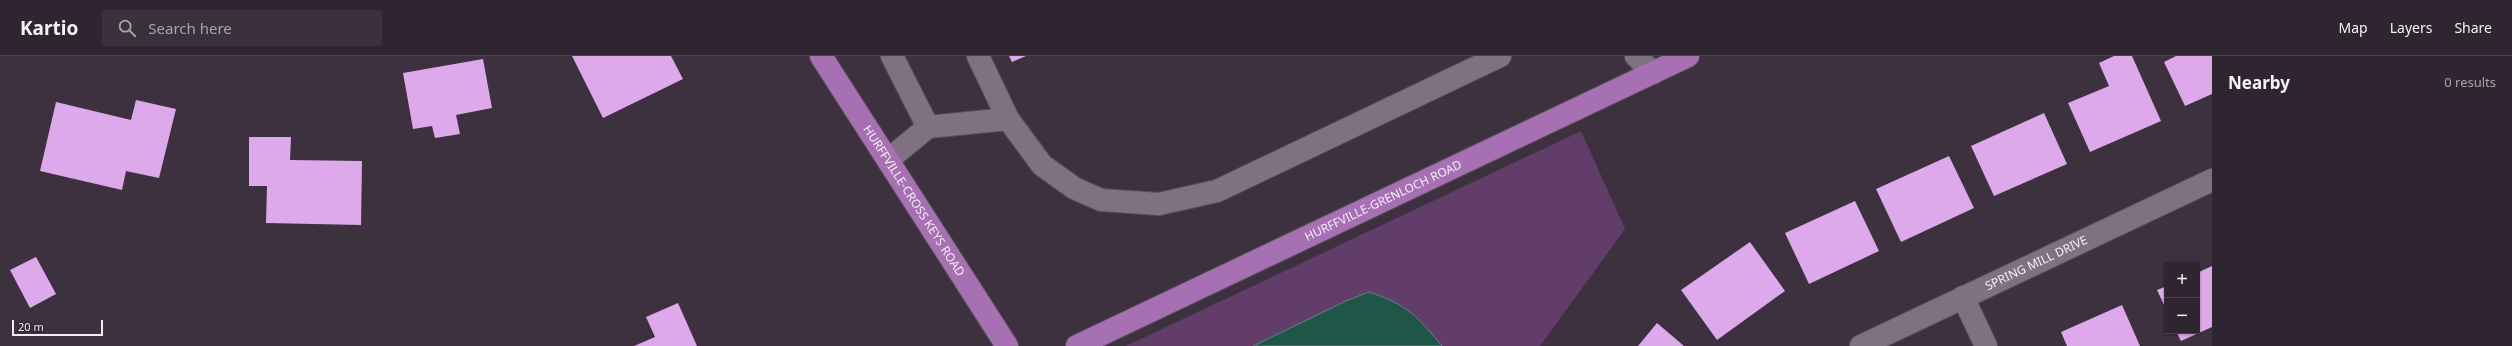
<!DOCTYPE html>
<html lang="en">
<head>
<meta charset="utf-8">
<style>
  :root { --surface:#2e2530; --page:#3a313c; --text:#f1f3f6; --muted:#a7a5ab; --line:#49424c }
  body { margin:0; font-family:"Noto Sans",sans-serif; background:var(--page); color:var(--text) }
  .controls { position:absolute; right:12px; bottom:12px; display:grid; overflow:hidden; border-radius:0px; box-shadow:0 1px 3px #0004 }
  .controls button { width:36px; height:36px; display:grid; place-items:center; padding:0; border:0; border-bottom:1px solid var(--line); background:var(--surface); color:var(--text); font:20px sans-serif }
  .scale { position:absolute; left:12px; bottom:10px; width:91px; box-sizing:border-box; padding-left:4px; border:2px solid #f4ecf6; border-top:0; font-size:11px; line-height:14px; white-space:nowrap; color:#f4ecf6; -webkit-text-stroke:3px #332735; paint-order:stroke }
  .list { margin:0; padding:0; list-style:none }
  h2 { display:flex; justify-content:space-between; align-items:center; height:52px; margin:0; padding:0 16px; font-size:17px }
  h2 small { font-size:13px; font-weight:400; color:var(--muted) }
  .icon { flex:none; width:22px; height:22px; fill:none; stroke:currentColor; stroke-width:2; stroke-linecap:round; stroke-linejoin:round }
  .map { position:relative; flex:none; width:2212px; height:290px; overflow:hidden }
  header { display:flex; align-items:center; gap:24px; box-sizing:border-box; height:56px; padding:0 20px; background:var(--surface); border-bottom:1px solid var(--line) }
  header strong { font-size:19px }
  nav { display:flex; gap:22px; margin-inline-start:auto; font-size:14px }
  .search { width:280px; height:36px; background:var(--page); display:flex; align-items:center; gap:10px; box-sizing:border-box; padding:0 14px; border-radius:0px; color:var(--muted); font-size:15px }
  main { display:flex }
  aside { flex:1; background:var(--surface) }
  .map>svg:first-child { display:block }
</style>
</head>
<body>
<header>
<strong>Kartio</strong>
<div class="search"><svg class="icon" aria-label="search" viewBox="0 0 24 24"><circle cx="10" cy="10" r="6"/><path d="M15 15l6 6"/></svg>Search here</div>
<nav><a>Map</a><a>Layers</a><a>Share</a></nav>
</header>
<main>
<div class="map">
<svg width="2212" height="290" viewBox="0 0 2212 290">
  <rect width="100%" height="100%" fill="#3d3140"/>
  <!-- green -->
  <path fill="#623d6a" d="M 1581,75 L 1625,173 L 1540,290 L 1126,290 Z"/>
  <!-- water -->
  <path fill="#1f5647" stroke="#5f837c" d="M 1369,236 C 1408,249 1417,260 1442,290 L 1253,290 L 1346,245 Z"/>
  <!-- building -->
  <path fill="#dea9ea" d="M 572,0 L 671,0 L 683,23 L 603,62 Z
    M 1009,0 L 1026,0 L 1012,6 Z
    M 2114,0 L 2132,0 L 2161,65 L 2090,96 L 2068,47 L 2109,30 L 2099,7 Z
    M 2176,0 L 2212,0 L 2212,38 L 2185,50 L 2164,6 Z
    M 483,3 L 492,52 L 456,59 L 460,78 L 435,82 L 432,70 L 413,73 L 403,17 Z
    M 136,44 L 176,53 L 159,122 L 126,115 L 122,134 L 40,115 L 56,46 L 131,64 Z
    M 2044,57 L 2067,108 L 1994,140 L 1971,90 Z
    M 249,81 L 291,81 L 290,104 L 362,105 L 361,169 L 266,167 L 267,130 L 249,130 Z
    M 1949,100 L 1974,152 L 1901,186 L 1876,133 Z
    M 1855,145 L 1879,195 L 1809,228 L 1785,177 Z
    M 1750,186 L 1785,235 L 1717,284 L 1681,234 Z
    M 36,201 L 56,238 L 30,252 L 10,214 Z
    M 2212,210 L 2212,271 L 2181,285 L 2176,275 L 2197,275 L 2197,217 Z
    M 2167,230 L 2167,255 L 2157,234 Z
    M 678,247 L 697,290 L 634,290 L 655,281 L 646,261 Z
    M 2122,249 L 2140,290 L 2067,290 L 2061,276 Z
    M 1657,267 L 1684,290 L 1638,290 Z"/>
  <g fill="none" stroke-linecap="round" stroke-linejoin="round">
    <defs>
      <g id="minor">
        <path d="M 978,0 L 1008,63 L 1042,109 L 1074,132 L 1101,144 L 1159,148 L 1217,135 L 1500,0"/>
        <path d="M 1636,0 L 1653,17"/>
        <path d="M 928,71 L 1008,63"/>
        <path d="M 888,104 L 928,71 L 892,0"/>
        <path d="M 1963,241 L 1986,290"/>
        <path id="s1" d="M 1861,290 L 2212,124"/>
      </g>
      <g id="major">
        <path id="s2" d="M 821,0 L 1007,290"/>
        <path id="s3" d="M 1077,290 L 1688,0"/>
      </g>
    </defs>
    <!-- minor casing -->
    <use href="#minor" stroke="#5a4f5c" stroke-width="24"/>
    <!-- major casing -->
    <use href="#major" stroke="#5a4f5c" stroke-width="24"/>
    <!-- minor -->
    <use href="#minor" stroke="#7f7182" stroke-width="22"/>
    <!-- major -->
    <use href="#major" stroke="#a770b3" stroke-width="22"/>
  </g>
  <g text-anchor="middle" stroke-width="4" stroke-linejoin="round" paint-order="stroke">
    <!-- street labels -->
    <g font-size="12" fill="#f4ecf6" stroke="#332735">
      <text dy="4" stroke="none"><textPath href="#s2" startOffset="172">HURFFVILLE-CROSS KEYS ROAD</textPath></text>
      <text dy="4" stroke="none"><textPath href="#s3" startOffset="339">HURFFVILLE-GRENLOCH ROAD</textPath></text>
      <text dy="4" stroke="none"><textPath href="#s1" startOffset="194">SPRING MILL DRIVE</textPath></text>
    </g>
  </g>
</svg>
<div class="controls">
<button>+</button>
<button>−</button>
</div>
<div class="scale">20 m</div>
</div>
<aside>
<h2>Nearby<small>0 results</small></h2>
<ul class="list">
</ul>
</aside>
</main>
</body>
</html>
